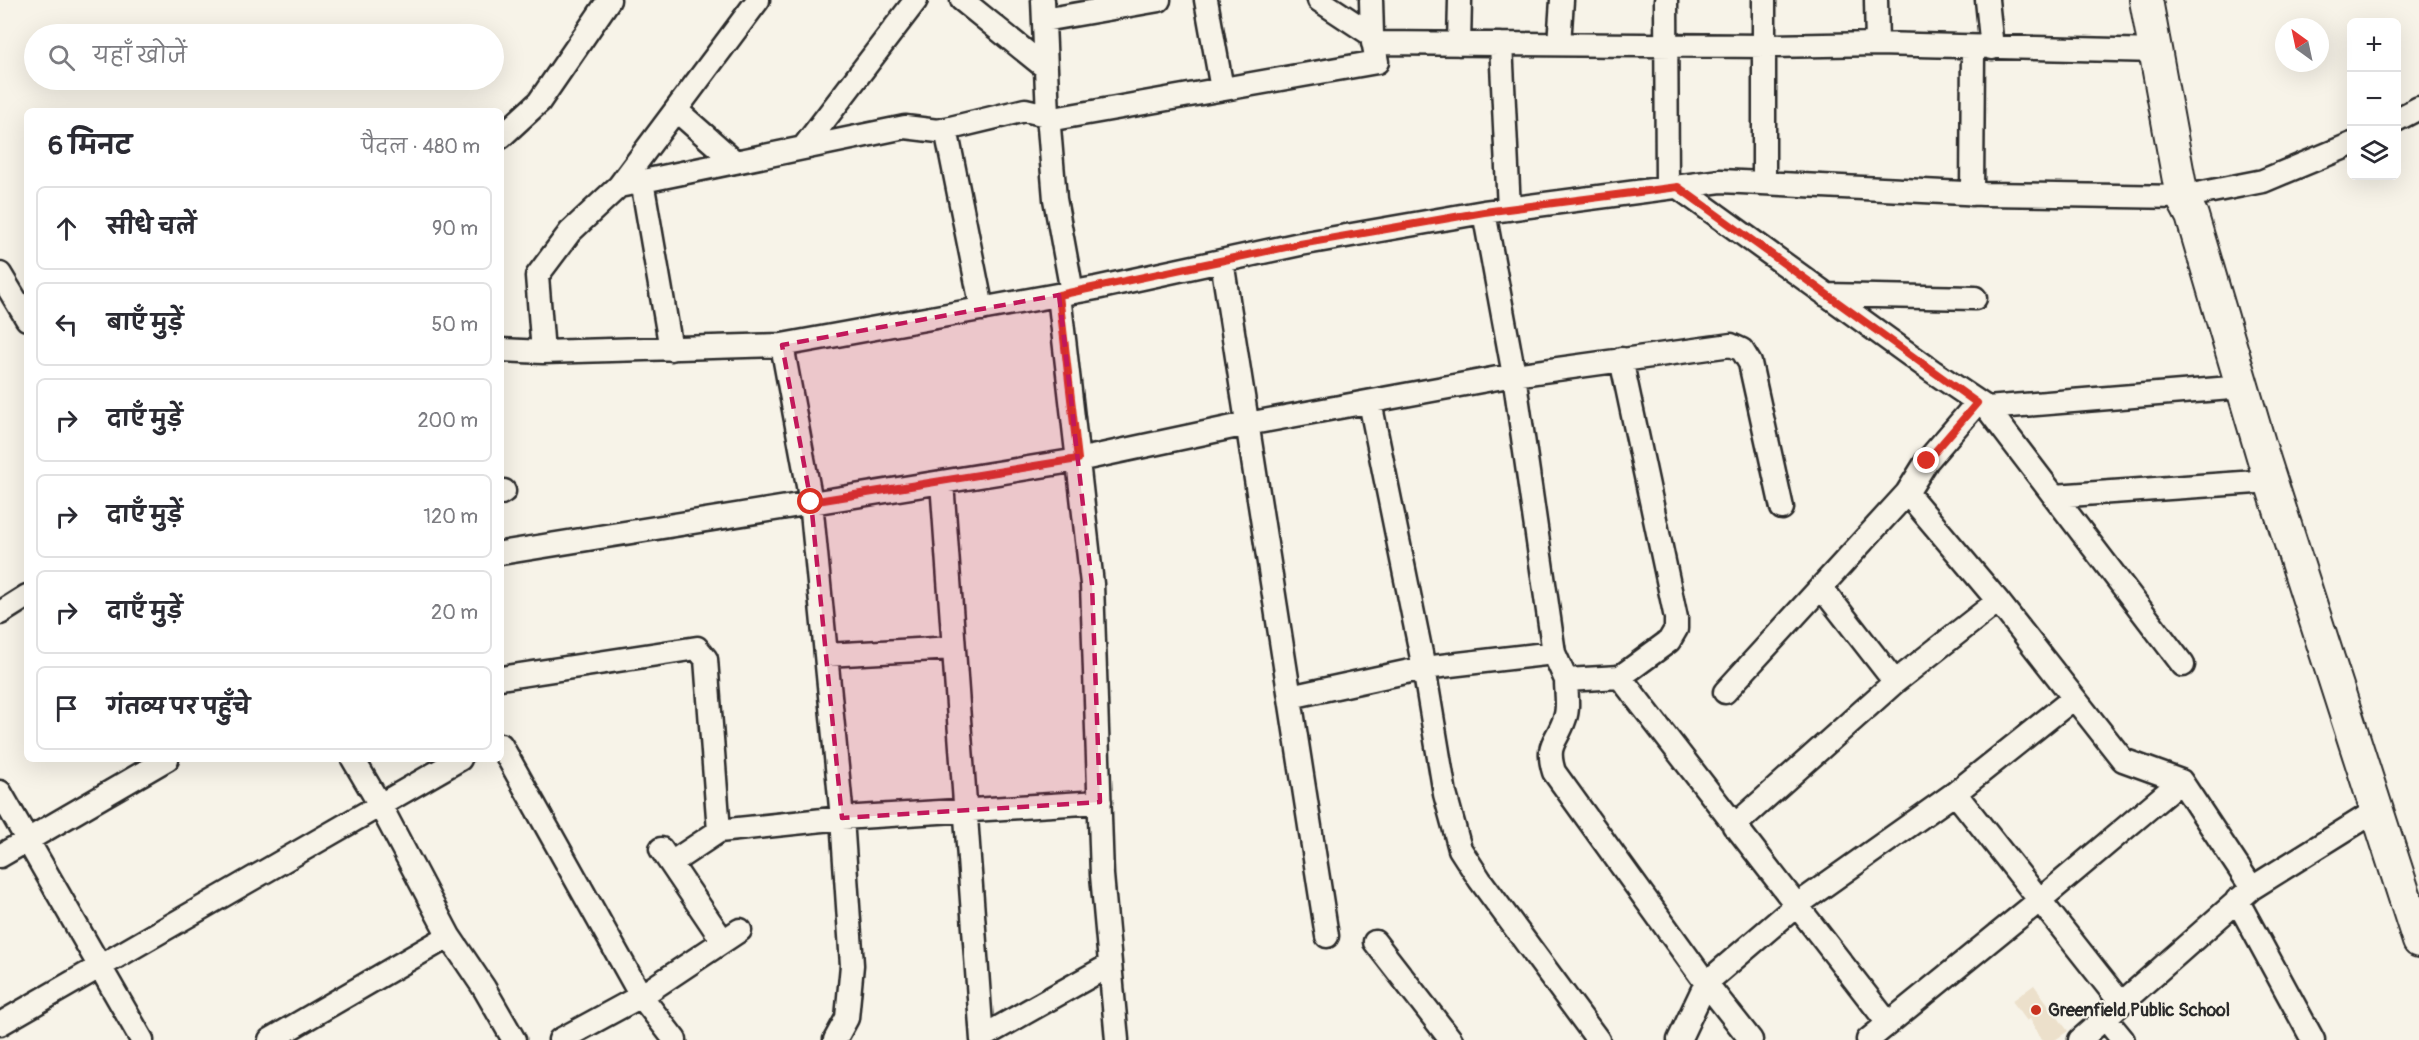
<!DOCTYPE html>
<html lang="hi">
<head>
<meta charset="utf-8">
<style>
  :root { --surface:#fff; --page:#f7f7f7; --text:#2b2b33; --muted:#7c7c81; --line:#e1e1e2 }
  body { margin:0; font-family:Pangolin,"Playpen Sans Deva",sans-serif; background:var(--page); color:var(--text) }
  .controls { position:absolute; right:18px; top:18px; display:grid; overflow:hidden; border-radius:9px; box-shadow:0 6px 24px #0002 }
  .controls button { width:54px; height:54px; display:grid; place-items:center; padding:0; border:0; border-bottom:2px solid var(--line); background:var(--surface); color:var(--text); font:30px sans-serif }
  .compass { position:absolute; left:2275px; top:18px; width:54px; height:54px; border-radius:50%; background:var(--surface); box-shadow:0 6px 24px #0002; rotate:327deg }
  .stop { position:absolute; width:18px; height:18px; margin:-14px; border:4px solid #d93025; border-radius:50%; background:#fff }
  .stop.end { background:#d93025; border-color:#fff; box-shadow:0 2px 6px #0008 }
  .list { margin:0; padding:0; list-style:none }
  h2 { display:flex; justify-content:space-between; align-items:center; height:78px; margin:0; padding:0 24px; font-size:26px }
  h2 small { font-size:20px; font-weight:400; color:var(--muted) }
  .list li { display:grid; grid-template-columns:39px 1fr auto; gap:18px; align-items:center; box-sizing:border-box; height:84px; margin:0 12px 12px; padding:0 12px; border:2px solid var(--line); border-radius:9px }
  .list b { display:block; font-size:22px; white-space:nowrap }
  .list em { font-size:20px; font-style:normal; color:var(--muted) }
  .icon { flex:none; width:33px; height:33px; fill:none; stroke:currentColor; stroke-width:2; stroke-linecap:round; stroke-linejoin:round }
  .map { position:relative; flex:none; width:2419px; height:1040px; overflow:hidden }
  .search { position:absolute; background:var(--surface); box-shadow:0 6px 24px #0002; left:24px; top:24px; width:480px; height:66px; display:flex; align-items:center; gap:15px; box-sizing:border-box; padding:0 21px; border-radius:33px; color:var(--muted); font-size:22px }
  .panel { position:absolute; background:var(--surface); box-shadow:0 6px 24px #0002; left:24px; top:108px; width:480px; height:654px; border-radius:9px }
  .map>svg:first-child { display:block }
</style>
</head>
<body>
<div class="map">
<svg width="2419" height="1040" viewBox="0 0 2419 1040">
  <rect width="100%" height="100%" fill="#f7f3e8"/>
  <filter id="ink" filterUnits="userSpaceOnUse"><feTurbulence type="fractalNoise" baseFrequency=".0167" numOctaves="2"/><feDisplacementMap in="SourceGraphic" scale="12" xChannelSelector="R" yChannelSelector="G"/><feConvolveMatrix kernelMatrix="1 2 1 2 8 2 1 2 1" color-interpolation-filters="sRGB"/></filter>
  <g filter="url(#ink)">
    <!-- built -->
    <path fill="#ece0cb" d="M 2034,985 L 2068,1031 L 2055,1040 L 2041,1040 L 2030,1019 L 2027,1021 L 2012,1001 Z"/>
    <g fill="none" stroke-linecap="round" stroke-linejoin="round">
      <defs>
        <path id="street" d="M 962,0 L 1046,68
          M 1043,0 L 1048,115 L 1055,199 L 1072,292
          M 1206,0 L 1222,89
          M 1371,0 L 1372,35
          M 1666,0 L 1667,188
          M 1764,0 L 1764,183
          M 1876,0 L 1877,44
          M 1987,0 L 1992,48
          M 1044,20 L 1159,0
          M 1373,43 L 1767,46 L 1877,44 L 2157,51
          M 1459,44 L 1460,0
          M 1501,44 L 1509,209
          M 1559,44 L 1562,0
          M 676,110 L 735,162
          M 2396,120 L 2419,108
          M 946,129 L 982,309
          M 501,137 L 539,102 L 609,0
          M 803,148 L 916,0
          M 642,181 L 671,349
          M 619,186 L 758,0
          M 1678,187 L 1932,371 L 1987,408 L 2183,665
          M 1972,194 L 1973,48
          M 1484,212 L 1514,375 L 1554,653 L 1566,680
          M 1222,261 L 1327,936
          M 0,274 L 27,319
          M 1059,295 L 1092,584 L 1102,875 L 1117,1040
          M 1826,295 L 1975,298
          M 782,345 L 811,502 L 842,818 L 852,965 L 847,1018 L 835,1040
          M 501,350 L 543,352 L 782,345 L 1096,288 L 1300,244 L 1484,212 L 1721,181 L 1984,194 L 2182,197 L 2263,181 L 2352,144
          M 543,352 L 537,276 L 570,232 L 619,186 L 905,127 L 938,131 L 1025,110 L 1059,118 L 1377,62 L 1372,35 L 1319,0
          M 1621,359 L 1676,618 L 1676,629 L 1669,641 L 1620,677 L 1566,680 C 1566,692 1569,708 1565,718 C 1557,743 1545,743 1554,772 L 1706,983 L 1751,1040
          M 1370,402 L 1424,668 L 1445,794 L 1460,849 L 1480,880 L 1598,1040
          M 1977,403 L 1927,461 L 1907,493 L 1998,601 L 2123,760 L 2181,781 L 2252,888
          M 1987,408 L 2243,387
          M 942,482 L 982,1040
          M 501,493 L 504,491
          M 2054,496 L 2271,481
          M 501,553 L 1078,460 L 1247,424 L 1514,375 L 1731,345 L 1742,350 L 1750,363 L 1782,508
          M 1821,587 L 1895,682
          M 0,613 L 27,596
          M 826,655 L 954,648
          M 1620,677 L 1888,1023
          M 501,678 L 697,648 L 706,659 L 719,831
          M 1725,692 L 1907,493
          M 1290,697 L 1424,668 L 1554,653
          M 501,745 L 641,996 L 675,1040
          M 353,759 L 380,805 L 449,936 L 484,988 L 514,1040
          M 0,792 L 142,1040
          M 1955,793 L 2121,1003
          M 1734,826 L 1895,682 L 1998,601
          M 661,849 L 723,941
          M 0,856 L 167,759
          M 671,863 L 719,831 L 842,818 L 1100,802
          M 2237,900 L 2313,1040
          M 1375,942 L 1451,1040
          M 2105,1018 L 2123,1040
          M 0,1024 L 460,759
          M 982,1037 L 1110,965
          M 270,1040 L 449,936
          M 560,1040 L 641,996 L 740,930
          M 1679,1040 L 1706,983 L 1797,905 L 1955,793 L 2074,698
          M 1868,1040 L 2040,900 L 2181,781
          M 2080,1040 L 2252,888 L 2377,810"/>
        <path id="secondary" d="M 2146,0 L 2182,197 L 2192,216 L 2264,460 L 2419,941"/>
      </defs>
      <!-- street casing -->
      <use href="#street" stroke="#2b2b2b" stroke-width="27"/>
      <!-- secondary casing -->
      <use href="#secondary" stroke="#2b2b2b" stroke-width="36"/>
      <!-- street -->
      <use href="#street" stroke="#f7f3e8" stroke-width="22"/>
      <!-- secondary -->
      <use href="#secondary" stroke="#f7f3e8" stroke-width="32"/>
    </g>
  </g>
  <g fill="none" stroke-linecap="round" stroke-linejoin="round" filter="url(#ink)">
    <!-- route -->
    <path stroke="#d93025" stroke-width="8" d="M 811,502 L 1078,459 L 1059,295 L 1300,244 L 1484,212 L 1678,187 L 1977,403 L 1927,461"/>
  </g>
  <!-- marked area -->
  <path fill="#c2185b" fill-opacity="0.2" stroke="#c2185b" stroke-width="4.5" stroke-dasharray="12 8" stroke-linejoin="round" d="M 1059,295 L 1092,584 L 1100,802 L 842,818 L 811,502 L 782,345 Z"/>
  <!-- markers -->
  <circle fill="#c8321e" stroke="#f7f3e8" stroke-width="2" cx="2036" cy="1010" r="6"/>
  <g text-anchor="middle" stroke-width="4.5" stroke-linejoin="round" paint-order="stroke">
    <!-- poi labels -->
    <g font-size="18" font-weight="bold" fill="#2b2b2b" stroke="#f7f3e8" text-anchor="start">
      <text x="2048" y="1016">Greenfield Public School</text>
    </g>
  </g>
</svg>
<div class="controls">
<button>+</button>
<button>−</button>
<button><svg class="icon" aria-label="layers" viewBox="0 0 24 24"><path d="M12 4l9 5-9 5-9-5zM3 14l9 5 9-5"/></svg></button>
</div>
<svg class="compass" viewBox="-18 -18 36 36"><path d="M0-13l5 13h-10z" fill="#e53935"/><path d="M0 13l5-13h-10z" fill="#7c7c81"/></svg>
<div class="stop" style="left:811px;top:502px"></div>
<div class="stop end" style="left:1927px;top:461px"></div>
<div class="search"><svg class="icon" aria-label="search" viewBox="0 0 24 24"><circle cx="10" cy="10" r="6"/><path d="M15 15l6 6"/></svg>यहाँ खोजें</div>
<section class="panel">
<h2>6 मिनट<small>पैदल · 480 m</small></h2>
<ul class="list">
<li><svg class="icon" aria-label="ahead" viewBox="0 0 24 24"><path d="M12 20V5M6 11l6-6 6 6"/></svg><div><b>सीधे चलें</b></div><em>90 m</em></li>
<li><svg class="icon" aria-label="left" viewBox="0 0 24 24"><path d="M17 20v-9H6M10 6l-5 5 5 5"/></svg><div><b>बाएँ मुड़ें</b></div><em>50 m</em></li>
<li><svg class="icon" aria-label="right" viewBox="0 0 24 24"><path d="M7 20v-9h11M14 6l5 5-5 5"/></svg><div><b>दाएँ मुड़ें</b></div><em>200 m</em></li>
<li><svg class="icon" aria-label="right" viewBox="0 0 24 24"><path d="M7 20v-9h11M14 6l5 5-5 5"/></svg><div><b>दाएँ मुड़ें</b></div><em>120 m</em></li>
<li><svg class="icon" aria-label="right" viewBox="0 0 24 24"><path d="M7 20v-9h11M14 6l5 5-5 5"/></svg><div><b>दाएँ मुड़ें</b></div><em>20 m</em></li>
<li><svg class="icon" aria-label="arrive" viewBox="0 0 24 24"><path d="M6 21V4h12l-3 4 3 4H6"/></svg><div><b>गंतव्य पर पहुँचे</b></div></li>
</ul>
</section>
</div>
</body>
</html>
